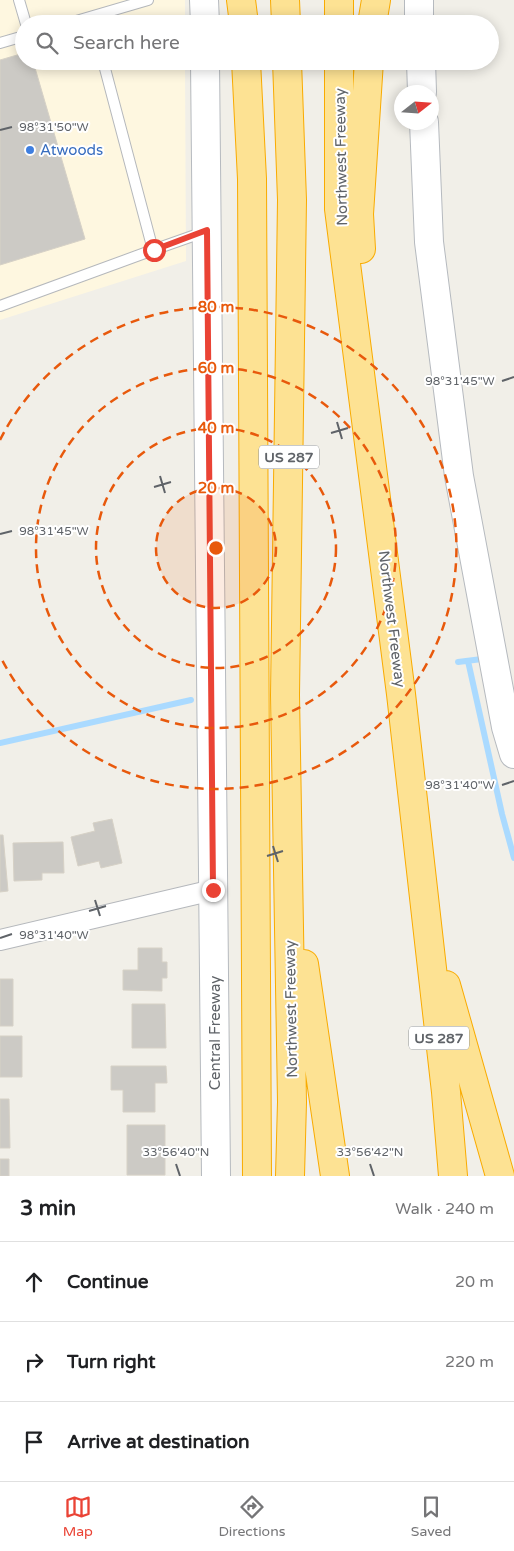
<!DOCTYPE html>
<html lang="en">
<head>
<meta charset="utf-8">
<style>
  :root { --surface:#fff; --page:#f6f6f6; --text:#202124; --muted:#757577; --line:#e0e0e0; --accent:#ea4335 }
  body { margin:0; font-family:"Varela Round",sans-serif; background:var(--page); color:var(--text) }
  .compass { position:absolute; left:394px; top:85px; width:45px; height:45px; border-radius:50%; background:var(--surface); box-shadow:0 2px 12px #0003; rotate:73deg }
  .stop { position:absolute; width:15px; height:15px; margin:-11px; border:4px solid #ea4335; border-radius:50%; background:#fff }
  .stop.end { background:#ea4335; border-color:#fff; box-shadow:0 1px 5px #0008 }
  .list { margin:0; padding:0; list-style:none }
  h2 { display:flex; justify-content:space-between; align-items:center; height:65px; margin:0; padding:0 20px; font-size:21px }
  h2 small { font-size:16px; font-weight:400; color:var(--muted) }
  .list li { display:grid; grid-template-columns:32px 1fr auto; gap:15px; align-items:center; box-sizing:border-box; height:80px; padding:0 20px; border-top:1px solid var(--line) }
  .list b { display:block; font-size:19px; white-space:nowrap }
  .list em { font-size:16px; font-style:normal; color:var(--muted) }
  .icon { flex:none; width:28px; height:28px; fill:none; stroke:currentColor; stroke-width:2; stroke-linecap:round; stroke-linejoin:round }
  .map { position:relative; flex:none; width:514px; height:1176px; overflow:hidden }
  .search { position:absolute; background:var(--surface); box-shadow:0 2px 12px #0003; left:15px; right:15px; top:15px; height:55px; display:flex; align-items:center; gap:12px; box-sizing:border-box; padding:0 18px; border-radius:28px; color:var(--muted); font-size:19px }
  .sheet { height:305px; background:var(--surface) }
  nav { display:flex; justify-content:space-around; align-items:center; box-sizing:border-box; height:70px; border-top:1px solid var(--line); background:var(--surface); font-size:14px; color:var(--muted) }
  nav a { display:grid; justify-items:center; gap:2px }
  nav .on { color:var(--accent) }
  .map>svg:first-child { display:block }
</style>
</head>
<body>
<div class="map">
<svg width="514" height="1176" viewBox="0 0 514 1176">
  <rect width="100%" height="100%" fill="#f1efe8"/>
  <!-- commercial -->
  <path fill="#fef7e0" d="M 0,0 L 185,0 L 185,24 L 24,24 L 24,61 L 185,61 L 186,261 L 0,320 Z"/>
  <g fill="none" stroke-linecap="round" stroke-linejoin="round">
    <!-- stream -->
    <path stroke="#aadaff" stroke-width="6" d="M 468,661 L 502,814 L 514,858
      M 458,662 L 482,659
      M 0,743 L 191,700"/>
  </g>
  <!-- building -->
  <path fill="#cccac5" stroke="#d6d1c6" d="M 24,53 L 24,61 L 33,61 L 85,239 L 0,265 L 0,60 Z
    M 112,819 L 122,863 L 101,868 L 99,861 L 78,866 L 71,837 L 95,831 L 93,823 Z
    M 0,835 L 3,835 L 8,891 L 0,892 Z
    M 63,842 L 64,873 L 42,873 L 42,880 L 14,881 L 13,843 Z
    M 138,948 L 162,948 L 162,962 L 167,962 L 167,978 L 162,978 L 162,991 L 123,990 L 123,970 L 138,970 Z
    M 0,979 L 13,979 L 13,1026 L 0,1026 Z
    M 132,1004 L 165,1004 L 166,1048 L 132,1048 Z
    M 0,1036 L 22,1036 L 22,1077 L 0,1077 Z
    M 111,1066 L 166,1066 L 167,1083 L 155,1083 L 155,1112 L 123,1112 L 123,1090 L 111,1090 Z
    M 0,1099 L 9,1099 L 10,1148 L 0,1148 Z
    M 127,1125 L 165,1125 L 165,1175 L 127,1175 Z
    M 0,1159 L 9,1159 L 9,1176 L 0,1176 Z"/>
  <g fill="none" stroke-linecap="round" stroke-linejoin="round">
    <defs>
      <path id="lane" d="M 19,0 L 26,24
        M 66,24 L 148,0
        M 0,43 L 24,36
        M 153,250 L 204,232
        M 0,306 L 153,250 L 103,61"/>
      <path id="street" d="M 0,940 L 213,890"/>
      <path id="secondary" d="M 204,0 L 205,24
        M 419,24 L 419,0
        M 205,61 L 216,1176
        M 421,61 L 422,92
        M 424,122 L 429,242 L 459,476 L 506,727 L 514,754"/>
      <path id="highway" d="M 241,0 L 244,24
        M 285,0 L 286,24
        M 339,24 L 339,0
        M 372,24 L 376,0
        M 246,61 L 252,179 L 257,1176
        M 287,61 L 292,200 L 285,695 L 292,1102 L 290,1176
        M 339,61 L 339,209 L 401,694 L 446,1092 L 453,1176
        M 361,249 L 359,214 L 369,61
        M 304,964 L 335,1176
        M 446,985 L 500,1176"/>
    </defs>
    <!-- lane casing -->
    <use href="#lane" stroke="#b5b8bc" stroke-width="12"/>
    <!-- street casing -->
    <use href="#street" stroke="#b5b8bc" stroke-width="22"/>
    <!-- secondary casing -->
    <use href="#secondary" stroke="#b6babf" stroke-width="30"/>
    <!-- highway casing -->
    <use href="#highway" stroke="#f9ab00" stroke-width="30"/>
    <!-- lane -->
    <use href="#lane" stroke="#fff" stroke-width="10"/>
    <!-- street -->
    <use href="#street" stroke="#fff" stroke-width="20"/>
    <!-- secondary -->
    <use href="#secondary" stroke="#fff" stroke-width="28"/>
    <!-- highway -->
    <use href="#highway" stroke="#fde293" stroke-width="28"/>
  </g>
  <g fill="none" stroke-linecap="round" stroke-linejoin="round">
    <!-- route -->
    <path stroke="#ea4335" stroke-width="6" d="M 154,250 L 207,230 L 213,890"/>
  </g>
  <!-- ticks -->
  <path fill="none" stroke="#5f6368" stroke-width="2" d="M 0,130 L 12,127M 502,381 L 514,377M 337,422 L 342,439M 331,433 L 348,428M 160,476 L 165,493M 154,487 L 171,482M 0,534 L 12,531M 502,785 L 514,781M 273,846 L 278,862M 267,856 L 283,851M 95,900 L 100,916M 89,911 L 106,906M 0,938 L 12,934M 176,1164 L 180,1176M 370,1164 L 374,1176"/>
  <!-- distance rings -->
  <circle cx="216" cy="548" r="60" fill="#e8590c" fill-opacity=".12"/>
  <g fill="none" stroke="#e8590c" stroke-width="2.5" stroke-dasharray="9 6">
    <circle cx="216" cy="548" r="60"/>
    <circle cx="216" cy="548" r="120"/>
    <circle cx="216" cy="548" r="180"/>
    <path d="M0 440A241 241 0 1 1 0 656"/>
  </g>
  <!-- markers -->
  <circle fill="#3f7fe0" stroke="#fff" stroke-width="2" cx="30" cy="150" r="5"/>
  <g text-anchor="middle" stroke-width="4" stroke-linejoin="round" paint-order="stroke">
    <!-- shield labels -->
    <g fill="#fff" stroke="#8f9295" stroke-width="1">
      <rect x="259" y="445.5" width="60" height="23" rx="4"/>
      <rect x="409" y="1026.5" width="60" height="23" rx="4"/>
    </g>
    <g font-size="14" font-weight="bold" fill="#5f6368">
      <text x="289" y="462">US 287</text>
      <text x="439" y="1043">US 287</text>
    </g>
    <!-- shop labels -->
    <g font-size="15" fill="#366cbe" stroke="#fff" text-anchor="start">
      <text x="40" y="155">Atwoods</text>
    </g>
    <!-- street labels -->
    <g font-size="15" fill="#5f6368" stroke="#fff">
      <text transform="translate(341 157) rotate(-91)" y="5">Northwest Freeway</text>
      <text transform="translate(392 619) rotate(83)" y="5">Northwest Freeway</text>
      <text transform="translate(291 1009) rotate(-91)" y="5">Northwest Freeway</text>
      <text transform="translate(215 1033) rotate(-90)" y="5">Central Freeway</text>
    </g>
  </g>
  <g font-size="12" text-anchor="middle" fill="#5f6368" stroke="#fff" stroke-width="4" stroke-linejoin="round" paint-order="stroke">
    <text x="54" y="131">98°31'50"W</text>
    <text x="460" y="385">98°31'45"W</text>
    <text x="54" y="535">98°31'45"W</text>
    <text x="460" y="789">98°31'40"W</text>
    <text x="54" y="939">98°31'40"W</text>
    <text x="176" y="1156">33°56'40"N</text>
    <text x="370" y="1156">33°56'42"N</text>
  </g>
  <circle cx="216" cy="548" r="8" fill="#e8590c" stroke="#fff" stroke-width="2.5"/>
  <g font-size="15" text-anchor="middle" font-weight="bold" fill="#e8590c" stroke="#fff" stroke-width="4" stroke-linejoin="round" paint-order="stroke">
    <text x="216" y="312">80 m</text>
    <text x="216" y="373">60 m</text>
    <text x="216" y="433">40 m</text>
    <text x="216" y="493">20 m</text>
  </g>
</svg>
<svg class="compass" viewBox="-18 -18 36 36"><path d="M0-13l5 13h-10z" fill="#e53935"/><path d="M0 13l5-13h-10z" fill="#757577"/></svg>
<div class="stop" style="left:154px;top:250px"></div>
<div class="stop end" style="left:213px;top:890px"></div>
<div class="search"><svg class="icon" aria-label="search" viewBox="0 0 24 24"><circle cx="10" cy="10" r="6"/><path d="M15 15l6 6"/></svg>Search here</div>
</div>
<section class="sheet">
<h2>3 min<small>Walk · 240 m</small></h2>
<ul class="list">
<li><svg class="icon" aria-label="ahead" viewBox="0 0 24 24"><path d="M12 20V5M6 11l6-6 6 6"/></svg><div><b>Continue</b></div><em>20 m</em></li>
<li><svg class="icon" aria-label="right" viewBox="0 0 24 24"><path d="M7 20v-9h11M14 6l5 5-5 5"/></svg><div><b>Turn right</b></div><em>220 m</em></li>
<li><svg class="icon" aria-label="arrive" viewBox="0 0 24 24"><path d="M6 21V4h12l-3 4 3 4H6"/></svg><div><b>Arrive at destination</b></div></li>
</ul>
</section>
<nav>
<a class="on"><svg class="icon" aria-label="map" viewBox="0 0 24 24"><path d="M3 6l6-2 6 2 6-2v14l-6 2-6-2-6 2zM9 4v14M15 6v14"/></svg>Map</a>
<a><svg class="icon" aria-label="directions" viewBox="0 0 24 24"><path d="M12 3l9 9-9 9-9-9zM9 14v-3h6M13 9l2 2-2 2"/></svg>Directions</a>
<a><svg class="icon" aria-label="saved" viewBox="0 0 24 24"><path d="M7 4h10v16l-5-4-5 4z"/></svg>Saved</a>
</nav>
</body>
</html>
